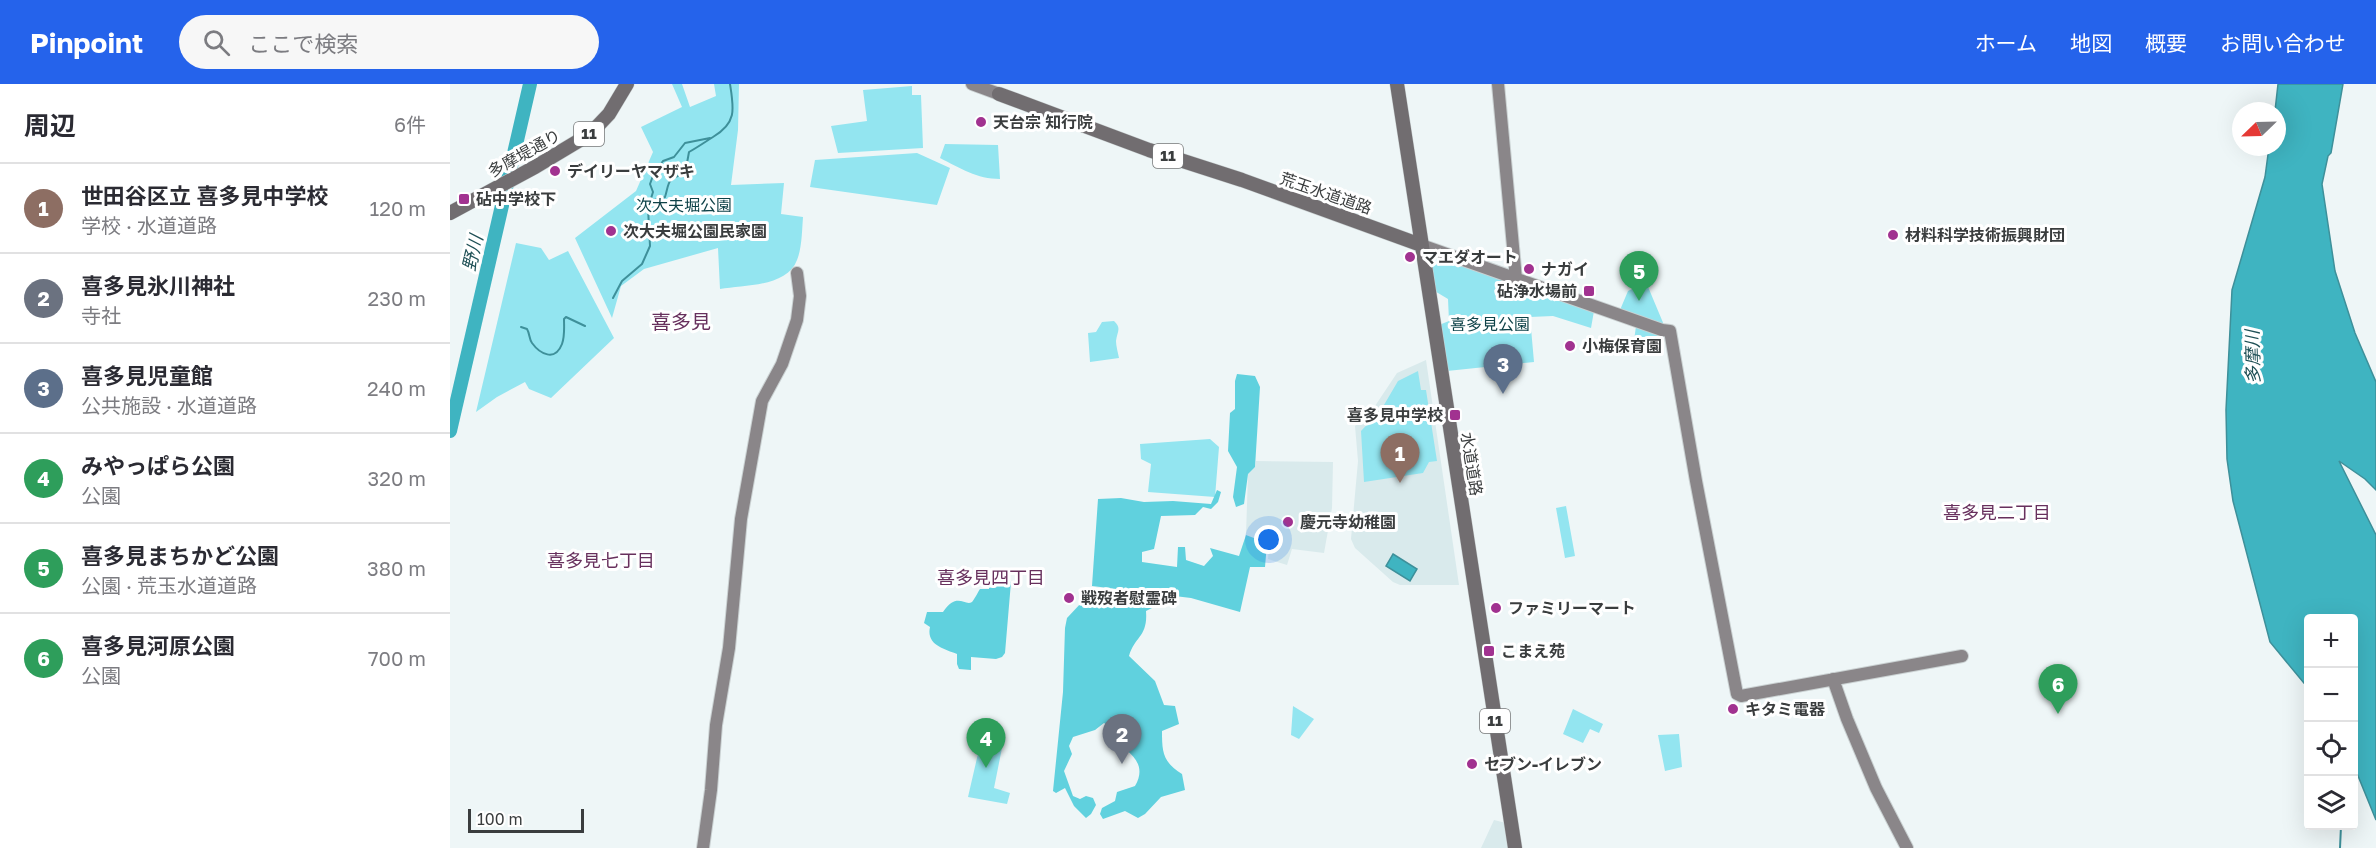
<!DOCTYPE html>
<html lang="ja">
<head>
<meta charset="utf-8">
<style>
  :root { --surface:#fff; --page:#f7f7f7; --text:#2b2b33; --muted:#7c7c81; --line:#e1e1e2; --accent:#2563eb }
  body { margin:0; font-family:"Golos Text","Noto Sans JP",sans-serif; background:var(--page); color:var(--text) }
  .controls { position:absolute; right:18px; bottom:18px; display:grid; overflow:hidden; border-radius:6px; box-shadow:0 6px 24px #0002 }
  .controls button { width:54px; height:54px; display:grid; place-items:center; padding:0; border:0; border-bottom:2px solid var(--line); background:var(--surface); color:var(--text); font:30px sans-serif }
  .compass { position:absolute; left:1782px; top:18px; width:54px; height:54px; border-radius:50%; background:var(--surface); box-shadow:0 6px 24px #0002; rotate:247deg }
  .scale { position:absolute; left:18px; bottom:15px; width:116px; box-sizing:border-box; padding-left:6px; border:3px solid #3a3d3e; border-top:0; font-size:16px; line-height:21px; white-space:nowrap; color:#3a3d3e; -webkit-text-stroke:4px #fff; paint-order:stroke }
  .you { position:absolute; left:819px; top:456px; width:21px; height:21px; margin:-15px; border:4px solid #fff; border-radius:50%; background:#1a73e8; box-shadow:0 0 0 9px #1a73e833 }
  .badge { display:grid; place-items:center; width:39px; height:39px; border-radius:50%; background:var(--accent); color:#fff; font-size:20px; font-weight:700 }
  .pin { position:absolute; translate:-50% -50px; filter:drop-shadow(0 2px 3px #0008) }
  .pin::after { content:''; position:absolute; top:32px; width:21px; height:18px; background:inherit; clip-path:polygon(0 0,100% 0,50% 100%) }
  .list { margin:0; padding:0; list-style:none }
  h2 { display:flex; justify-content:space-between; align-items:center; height:78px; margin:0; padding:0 24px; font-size:26px }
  h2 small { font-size:20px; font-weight:400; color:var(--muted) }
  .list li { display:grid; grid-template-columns:39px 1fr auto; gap:18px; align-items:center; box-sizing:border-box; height:90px; padding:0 24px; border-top:2px solid var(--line) }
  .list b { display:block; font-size:22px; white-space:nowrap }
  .list p { margin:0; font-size:20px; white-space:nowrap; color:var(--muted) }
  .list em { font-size:20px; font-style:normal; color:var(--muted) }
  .icon { flex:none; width:33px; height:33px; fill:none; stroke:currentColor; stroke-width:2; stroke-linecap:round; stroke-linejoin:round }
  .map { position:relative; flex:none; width:1926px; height:764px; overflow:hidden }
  header { display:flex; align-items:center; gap:36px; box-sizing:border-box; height:84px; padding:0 30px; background:var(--accent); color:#fff }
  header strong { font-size:28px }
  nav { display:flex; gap:33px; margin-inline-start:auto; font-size:21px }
  .search { width:420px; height:54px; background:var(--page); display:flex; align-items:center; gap:15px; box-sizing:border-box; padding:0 21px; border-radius:33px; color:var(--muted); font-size:22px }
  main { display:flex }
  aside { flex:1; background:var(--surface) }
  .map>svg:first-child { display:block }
</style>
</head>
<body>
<header>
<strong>Pinpoint</strong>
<div class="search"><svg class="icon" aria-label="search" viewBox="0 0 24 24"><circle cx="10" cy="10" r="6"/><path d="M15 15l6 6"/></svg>ここで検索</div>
<nav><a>ホーム</a><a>地図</a><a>概要</a><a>お問い合わせ</a></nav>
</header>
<main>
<aside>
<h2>周辺<small>6件</small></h2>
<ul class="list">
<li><span class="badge" style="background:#8d6e63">1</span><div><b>世田谷区立 喜多見中学校</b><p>学校 · 水道道路</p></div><em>120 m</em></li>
<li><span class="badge" style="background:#6b7280">2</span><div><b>喜多見氷川神社</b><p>寺社</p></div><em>230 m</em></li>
<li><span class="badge" style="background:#5c6f8a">3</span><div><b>喜多見児童館</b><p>公共施設 · 水道道路</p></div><em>240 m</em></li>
<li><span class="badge" style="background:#2e9e5b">4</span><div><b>みやっぱら公園</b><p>公園</p></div><em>320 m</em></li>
<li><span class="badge" style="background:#2e9e5b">5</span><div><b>喜多見まちかど公園</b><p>公園 · 荒玉水道道路</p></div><em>380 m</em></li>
<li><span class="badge" style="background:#2e9e5b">6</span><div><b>喜多見河原公園</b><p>公園</p></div><em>700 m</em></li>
</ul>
</aside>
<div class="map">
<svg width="1926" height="764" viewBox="0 0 1926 764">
  <rect width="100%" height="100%" fill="#eef6f7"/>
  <!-- built -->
  <path fill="#d9eaec" d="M 976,276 L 1009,501 L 950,501 L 943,498 L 905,464 L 901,455 L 908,377 L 905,342 L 925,322 L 947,289 Z
    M 806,377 L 883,378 L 882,424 L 874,469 L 842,465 L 837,481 L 818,475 L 819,461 L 796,451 L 798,390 L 805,383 Z
    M 1044,736 L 1056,739 L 1060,764 L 1031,764 Z"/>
  <!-- green -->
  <path fill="#93e5f0" d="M 222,0 L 232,0 L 240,23 L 266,12 L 264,0 L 289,0 L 288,46 L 281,101 L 334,99 L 331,130 L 353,133 C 352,146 352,164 347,176 C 337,203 294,201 270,205 L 268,164 L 194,185 L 171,202 L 162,234 L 125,154 L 186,107 L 203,68 L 191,43 L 232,23 Z
    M 462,2 L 462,11 L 471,11 L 473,64 L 388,69 L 381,42 L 417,37 L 413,6 Z
    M 495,60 L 548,61 L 550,95 C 527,95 510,84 490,74 Z
    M 467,69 L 500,84 L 487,121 L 360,103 L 365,76 Z
    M 66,159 L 91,164 L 99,176 L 118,167 L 164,254 L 101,314 L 79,305 L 75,298 L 47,313 L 26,328 Z
    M 979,171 L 1144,227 L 1141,244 L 1103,232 L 1080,233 L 1084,278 L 997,287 L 989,241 L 999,237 L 998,215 L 983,206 Z
    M 1196,198 L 1214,241 L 1170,226 L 1178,207 Z
    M 664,237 C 672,244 667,248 666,257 C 666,262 668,269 669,274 L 640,278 L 638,249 L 646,248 L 652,238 Z
    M 1186,242 L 1211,252 L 1201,263 L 1183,264 Z
    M 968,287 L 971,306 L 976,306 L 987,377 L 979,378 L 973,389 L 914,398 L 911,347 L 931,326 L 948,297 Z
    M 760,355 L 769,363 L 765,413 L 698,408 L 701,380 L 691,375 L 690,360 Z
    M 1116,422 L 1125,472 L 1115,474 L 1106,424 Z
    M 843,622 L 864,635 L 849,655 L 841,651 Z
    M 1123,625 L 1153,640 L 1149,649 L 1140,645 L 1133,659 L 1113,650 Z
    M 1229,650 L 1232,683 L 1215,687 L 1208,651 Z
    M 530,661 L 552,664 L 544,704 L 560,709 L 557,720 L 518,713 Z"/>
  <!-- forest -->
  <path fill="#60d1de" d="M 787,290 L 805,292 L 810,303 L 805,383 L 798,390 L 794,420 L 786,423 L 783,413 L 787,383 L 778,367 L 780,329 L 785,325 L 785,297 Z
    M 767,406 L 771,408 L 768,418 L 761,425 L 753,423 L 745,431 L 711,432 L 704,465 L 692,468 L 692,478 L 727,483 L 728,463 L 735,463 L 736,476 L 754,482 L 763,472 L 760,464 L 789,472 L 796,451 L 817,459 L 815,483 L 800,483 L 790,528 L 741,514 L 642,502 L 648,415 L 671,414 L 694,418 L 723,417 L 761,420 Z
    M 552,495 L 561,498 L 555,569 L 552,573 L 546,575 L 521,573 L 521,586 L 509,585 L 507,580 L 507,570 C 494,565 476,561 480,543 L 474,539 L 477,528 L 493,528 C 507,507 515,523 522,518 C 524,516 528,508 530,505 L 539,505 L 539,497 Z
    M 634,511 L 710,520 L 696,527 C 698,553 685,552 679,572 L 705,597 L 714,621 L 725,622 L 729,640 L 712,647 C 712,669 713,678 732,690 L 735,706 L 711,713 L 695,730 L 688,734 L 675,727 L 653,735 L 650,730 L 652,724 L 665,717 L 667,708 L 685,702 C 699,678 677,667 662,655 L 663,645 L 654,639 L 645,646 L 623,653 L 619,662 L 622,670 L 614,687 L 623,712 L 630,715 L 636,712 L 643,714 L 646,721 L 641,730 L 636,734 L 624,722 L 615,704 L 606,709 L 603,707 L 613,608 L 615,544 L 617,534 L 632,518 Z"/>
  <!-- water -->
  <path fill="#3fb4c1" stroke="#3e909a" stroke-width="1.5" d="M 1828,0 L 1893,0 L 1881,69 L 1878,72 L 1872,100 L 1885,187 L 1905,249 L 1926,298 L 1926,406 L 1915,395 L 1889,377 L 1926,451 L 1926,736 L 1904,682 L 1904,534 L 1858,534 L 1858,604 L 1820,558 L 1783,417 L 1777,375 L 1776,326 L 1782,206 L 1815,93 L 1819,63 L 1827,63 L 1827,27 L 1825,27 Z
    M 943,470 L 967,485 L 960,497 L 936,482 Z"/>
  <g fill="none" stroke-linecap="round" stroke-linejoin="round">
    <!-- stream -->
    <path stroke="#3e909a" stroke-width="2" d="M 237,79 L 239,68 C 248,63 255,58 263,53 C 287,39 284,25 280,0
      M 201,117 L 215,113 C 219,100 217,93 233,91 L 237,78
      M 163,214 L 172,197 L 192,180 L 200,162 L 198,124 L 203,108 L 200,100 L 204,89 L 213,77 L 224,73 L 235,59 L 260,54
      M 71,243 L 77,245 C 80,250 79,255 82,259 C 90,270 105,278 112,260 C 115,252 114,243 114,235 L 116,233 L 135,242
      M 1890,764 L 1891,742"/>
    <!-- river -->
    <path stroke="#3fb4c1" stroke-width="14" d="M 0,347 L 80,0"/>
    <defs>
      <path id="secondary" d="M 522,0 L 549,10
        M 1048,0 L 1066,195
        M 971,161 L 1212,246 L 1220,247 L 1246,397 L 1287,610 L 1291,612 L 1512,572
        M 1383,595 L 1397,635 L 1426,704 L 1457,764
        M 253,764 L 261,706 L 266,641 L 279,564 L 291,435 L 312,317 L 332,280 L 347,236 L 350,212 L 347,189"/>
      <path id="primary" d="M 947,0 L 1065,764
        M 549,10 L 699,66 L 792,96 L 971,161
        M 0,129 L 85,83 L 140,50 L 159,30 L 177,0"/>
    </defs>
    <!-- secondary casing -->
    <use href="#secondary" stroke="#cad1d2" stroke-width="14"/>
    <!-- primary casing -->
    <use href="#primary" stroke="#cad1d2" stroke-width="15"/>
    <!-- secondary -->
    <use href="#secondary" stroke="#8a8689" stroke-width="12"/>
    <!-- primary -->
    <use href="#primary" stroke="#716d70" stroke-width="14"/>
  </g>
  <!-- markers -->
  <g fill="#a13290" stroke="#fff" stroke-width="2">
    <circle cx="531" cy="38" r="6"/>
    <circle cx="105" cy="87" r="6"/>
    <rect x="8" y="109" width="12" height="12" rx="3"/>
    <circle cx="161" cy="147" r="6"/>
    <circle cx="1443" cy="151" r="6"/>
    <circle cx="960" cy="173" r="6"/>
    <circle cx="1079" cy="185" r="6"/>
    <rect x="1133" y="201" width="12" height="12" rx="3"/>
    <circle cx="1120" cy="262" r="6"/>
    <rect x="999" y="325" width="12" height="12" rx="3"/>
    <circle cx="838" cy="438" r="6"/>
    <circle cx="619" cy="514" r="6"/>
    <circle cx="1046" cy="524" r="6"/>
    <rect x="1033" y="561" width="12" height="12" rx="3"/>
    <circle cx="1283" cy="625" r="6"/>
    <circle cx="1022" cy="680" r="6"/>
  </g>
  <g text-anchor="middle" stroke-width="6" stroke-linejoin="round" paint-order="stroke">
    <!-- shield labels -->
    <g fill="#fff" stroke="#757778" stroke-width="1.5">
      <rect x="124" y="38" width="30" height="24" rx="4.5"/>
      <rect x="703" y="60" width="30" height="24" rx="4.5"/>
      <rect x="1030" y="625" width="30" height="24" rx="4.5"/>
    </g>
    <g font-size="15" font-weight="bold" fill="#3a3d3e">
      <text x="139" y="55">11</text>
      <text x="718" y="77">11</text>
      <text x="1045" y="642">11</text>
    </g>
    <!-- poi labels -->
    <g font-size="16" font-weight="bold" fill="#3a3d3e" stroke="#fff" text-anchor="start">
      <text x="543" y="44">天台宗 知行院</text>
      <text x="117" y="93">デイリーヤマザキ</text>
      <text x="26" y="121">砧中学校下</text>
      <text x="173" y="153">次大夫堀公園民家園</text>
      <text x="1455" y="157">材料科学技術振興財団</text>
      <text x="972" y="179">マエダオート</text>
      <text x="1091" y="191">ナガイ</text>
      <text x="1127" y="213" text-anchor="end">砧浄水場前</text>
      <text x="1132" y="268">小梅保育園</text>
      <text x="993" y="337" text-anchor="end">喜多見中学校</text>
      <text x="850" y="444">慶元寺幼稚園</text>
      <text x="631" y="520">戦歿者慰霊碑</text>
      <text x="1058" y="530">ファミリーマート</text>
      <text x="1051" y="573">こまえ苑</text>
      <text x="1295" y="631">キタミ電器</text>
      <text x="1034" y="686">セブン-イレブン</text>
    </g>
    <!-- street labels -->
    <g font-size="16" fill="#3a3d3e" stroke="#fff">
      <text transform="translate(74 69) rotate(-29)" y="6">多摩堤通り</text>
      <text transform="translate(876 109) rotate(19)" y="6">荒玉水道道路</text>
      <text transform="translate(1022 380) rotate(81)" y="6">水道道路</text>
    </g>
    <!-- park labels -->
    <g font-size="16" fill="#0e4248" stroke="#fff">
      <text x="234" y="127">次大夫堀公園</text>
      <text x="1040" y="246">喜多見公園</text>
    </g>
    <!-- water labels -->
    <g font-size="18" font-style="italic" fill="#1f5056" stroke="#fff">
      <text transform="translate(23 169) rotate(-77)" y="6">野川</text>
      <text transform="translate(1803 273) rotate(-91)" y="6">多摩川</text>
    </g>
    <!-- neighbourhood labels -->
    <g font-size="18" fill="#67305d" stroke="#fff">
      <text x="1547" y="435">喜多見二丁目</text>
      <text x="151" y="483">喜多見七丁目</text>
      <text x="541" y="500">喜多見四丁目</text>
    </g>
    <!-- quarter labels -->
    <g font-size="20" fill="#67305d" stroke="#fff">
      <text x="231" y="245">喜多見</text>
    </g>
  </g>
</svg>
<div class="controls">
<button>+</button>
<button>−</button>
<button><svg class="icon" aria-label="locate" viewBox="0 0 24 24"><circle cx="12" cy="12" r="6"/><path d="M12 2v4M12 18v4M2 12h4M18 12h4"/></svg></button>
<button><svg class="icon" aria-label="layers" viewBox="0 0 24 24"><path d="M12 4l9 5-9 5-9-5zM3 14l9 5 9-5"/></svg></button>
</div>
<svg class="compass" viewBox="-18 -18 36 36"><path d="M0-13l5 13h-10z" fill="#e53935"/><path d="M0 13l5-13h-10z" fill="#7c7c81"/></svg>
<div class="scale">100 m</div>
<div class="you"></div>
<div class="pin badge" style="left:950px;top:399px;background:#8d6e63">1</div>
<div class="pin badge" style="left:672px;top:680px;background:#6b7280">2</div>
<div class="pin badge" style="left:1053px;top:310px;background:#5c6f8a">3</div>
<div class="pin badge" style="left:536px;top:684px;background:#2e9e5b">4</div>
<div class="pin badge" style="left:1189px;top:217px;background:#2e9e5b">5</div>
<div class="pin badge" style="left:1608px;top:630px;background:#2e9e5b">6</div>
</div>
</main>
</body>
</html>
